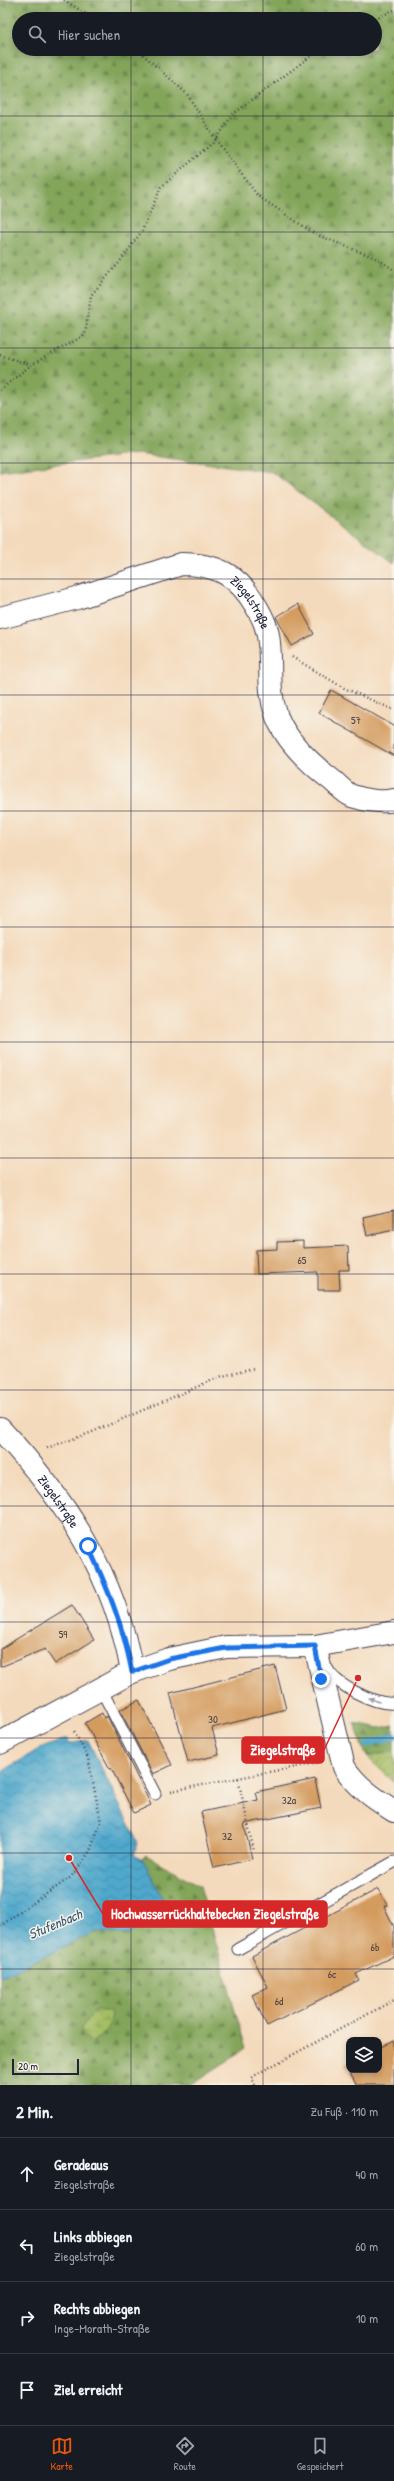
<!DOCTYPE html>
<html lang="de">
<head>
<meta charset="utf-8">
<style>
  :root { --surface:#171b24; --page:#242831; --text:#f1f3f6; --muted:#9ea1a6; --line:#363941; --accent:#ea580c }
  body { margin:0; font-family:"Patrick Hand",sans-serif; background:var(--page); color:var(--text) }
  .controls { position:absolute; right:12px; bottom:12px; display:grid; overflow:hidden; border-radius:8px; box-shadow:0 2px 6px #0003 }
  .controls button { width:36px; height:36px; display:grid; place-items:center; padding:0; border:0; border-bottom:1px solid var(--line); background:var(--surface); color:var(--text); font:20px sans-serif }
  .scale { position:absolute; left:12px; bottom:10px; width:67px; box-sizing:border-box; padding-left:4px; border:2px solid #22223b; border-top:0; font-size:11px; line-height:14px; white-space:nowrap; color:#22223b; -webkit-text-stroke:3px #f7f3e8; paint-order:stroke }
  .stop { position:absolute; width:12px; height:12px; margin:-9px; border:3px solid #1a73e8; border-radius:50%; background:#fff }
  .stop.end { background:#1a73e8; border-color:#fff; box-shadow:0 1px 4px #0008 }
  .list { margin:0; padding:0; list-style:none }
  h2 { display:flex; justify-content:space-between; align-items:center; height:52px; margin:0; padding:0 16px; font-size:17px }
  h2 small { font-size:13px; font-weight:400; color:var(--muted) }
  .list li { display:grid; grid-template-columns:26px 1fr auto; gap:12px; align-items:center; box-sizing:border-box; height:72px; padding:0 16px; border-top:1px solid var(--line) }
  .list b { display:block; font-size:15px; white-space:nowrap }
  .list p { margin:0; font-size:13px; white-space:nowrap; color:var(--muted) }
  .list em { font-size:13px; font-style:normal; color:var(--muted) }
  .icon { flex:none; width:22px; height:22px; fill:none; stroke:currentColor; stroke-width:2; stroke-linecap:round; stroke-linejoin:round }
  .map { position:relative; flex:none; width:394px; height:2085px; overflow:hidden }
  .search { position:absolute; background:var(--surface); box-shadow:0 2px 6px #0003; left:12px; right:12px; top:12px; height:44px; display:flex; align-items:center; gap:10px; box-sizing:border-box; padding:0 14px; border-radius:22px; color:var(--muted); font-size:15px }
  .sheet { height:340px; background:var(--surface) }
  nav { display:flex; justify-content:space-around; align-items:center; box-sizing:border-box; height:56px; border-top:1px solid var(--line); background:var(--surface); font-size:11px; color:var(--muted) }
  nav a { display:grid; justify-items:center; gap:2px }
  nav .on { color:var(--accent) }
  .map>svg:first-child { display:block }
</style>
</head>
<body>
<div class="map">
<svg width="394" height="2085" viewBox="0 0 394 2085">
  <defs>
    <pattern id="grass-dots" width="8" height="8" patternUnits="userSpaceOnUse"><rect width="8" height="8" fill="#a4be64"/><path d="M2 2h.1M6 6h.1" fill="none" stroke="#859a54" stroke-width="1.8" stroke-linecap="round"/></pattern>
    <pattern id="forest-firs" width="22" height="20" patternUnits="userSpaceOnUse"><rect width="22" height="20" fill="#83a55a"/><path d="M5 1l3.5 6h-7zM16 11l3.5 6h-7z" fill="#6b864c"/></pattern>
    <pattern id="wetland-marsh" width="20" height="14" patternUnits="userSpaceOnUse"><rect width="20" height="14" fill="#a4be64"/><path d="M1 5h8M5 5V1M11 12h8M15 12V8" fill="none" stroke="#859a54"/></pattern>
    <pattern id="water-waves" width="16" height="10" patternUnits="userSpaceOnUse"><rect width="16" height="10" fill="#4fa8cc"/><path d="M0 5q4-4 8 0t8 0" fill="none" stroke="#4188a7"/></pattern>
  </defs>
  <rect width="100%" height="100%" fill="#f7f3e8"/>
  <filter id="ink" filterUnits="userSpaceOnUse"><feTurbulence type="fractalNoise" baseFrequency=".025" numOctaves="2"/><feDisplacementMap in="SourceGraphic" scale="8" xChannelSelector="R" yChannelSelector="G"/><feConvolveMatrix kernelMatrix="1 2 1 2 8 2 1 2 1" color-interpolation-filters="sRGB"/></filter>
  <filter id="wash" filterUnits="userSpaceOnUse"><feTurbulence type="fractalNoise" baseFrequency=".012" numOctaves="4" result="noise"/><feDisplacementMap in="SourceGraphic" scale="16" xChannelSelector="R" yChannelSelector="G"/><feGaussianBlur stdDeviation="0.9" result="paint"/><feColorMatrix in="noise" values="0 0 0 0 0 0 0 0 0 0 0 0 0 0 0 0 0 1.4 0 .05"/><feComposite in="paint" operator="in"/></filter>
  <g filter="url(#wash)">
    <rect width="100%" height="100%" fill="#f4dabc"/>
    <!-- grass -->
    <path fill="url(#grass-dots)" stroke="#637050" d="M 394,1751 L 394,1782 L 367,1757 Z"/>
    <!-- forest -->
    <path fill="url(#forest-firs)" stroke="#52644a" fill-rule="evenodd" d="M 0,0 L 394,0 L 394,563 L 272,472 L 137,454 L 0,471 ZM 19,19 L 375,19 L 375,49 L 19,49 Z
      M 354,1723 L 380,1728 L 394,1725 L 394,1751 L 367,1757 Z
      M 146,1855 L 200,1886 L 246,2049 L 190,2085 L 0,2085 L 0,1963 L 132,1868 Z"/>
    <!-- wetland -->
    <path fill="url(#wetland-marsh)" stroke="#637050" d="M 95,2011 L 110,2011 C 113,2028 106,2033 92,2042 L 83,2036 L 81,2028 Z"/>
    <!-- water -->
    <path fill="url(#water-waves)" stroke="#386584" d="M 68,1738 L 69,1744 L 88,1740 L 138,1843 L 134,1855 L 144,1861 L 163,1900 L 129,1935 L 96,1932 L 0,1977 L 0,1773 L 37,1750 Z"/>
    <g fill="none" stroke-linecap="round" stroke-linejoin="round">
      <!-- stream -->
      <path stroke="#4fa8cc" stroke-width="7" d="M 368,1744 L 394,1736"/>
    </g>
    <g id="blocks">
      <!-- building -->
      <path fill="#d49b5f" d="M 298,604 L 314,634 L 292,646 L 276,617 Z
        M 331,690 L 394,726 L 394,756 L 319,713 Z
        M 394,1210 L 394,1230 L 367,1236 L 363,1217 Z
        M 303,1241 L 303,1248 L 348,1246 L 349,1270 L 339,1270 L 340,1290 L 318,1290 L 318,1272 L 257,1274 L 256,1250 L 277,1249 L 277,1242 Z
        M 72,1605 L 94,1640 L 55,1664 L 45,1649 L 0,1667 L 0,1649 Z
        M 275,1666 L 286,1709 L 212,1728 L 219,1755 L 188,1762 L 170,1693 Z
        M 139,1700 L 172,1765 L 153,1774 L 120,1710 Z
        M 102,1713 L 104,1718 L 107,1716 L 151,1805 L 134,1813 L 111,1768 L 110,1769 L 85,1723 Z
        M 315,1779 L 321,1808 L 244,1824 L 252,1859 L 214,1868 L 201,1812 L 258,1800 L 256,1792 Z
        M 378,1889 L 387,1905 L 384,1906 L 394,1927 L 394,1956 L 356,1974 L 359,1980 L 267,2026 L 252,1995 L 268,1987 L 252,1956 Z
        M 394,2040 L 394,2085 L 357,2085 L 346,2065 L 349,2063 L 349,2070 L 379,2070 L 379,2048 Z"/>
    </g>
  </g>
  <g filter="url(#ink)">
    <use href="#blocks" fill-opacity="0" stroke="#423e4e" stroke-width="1"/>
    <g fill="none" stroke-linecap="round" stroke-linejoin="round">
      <defs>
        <path id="service" d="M 327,1668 C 335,1685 375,1705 394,1703
          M 101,1689 L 155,1794
          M 238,1949 L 394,1862"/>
        <g id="minor">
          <path id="s1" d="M 0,618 L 77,598 L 181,564 C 217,564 238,575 256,606 C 263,618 268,628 269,643 C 272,671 267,689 277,717 C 287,742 312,765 333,781 C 339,786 345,793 352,796 C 364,800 382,803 394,800"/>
          <path id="s2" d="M 0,1429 C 67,1501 115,1575 132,1672"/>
          <path d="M 315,1646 L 344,1767 C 357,1787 375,1799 394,1811"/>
          <path d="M 0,1743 L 132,1672 L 169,1659 L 226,1647 L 315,1646 L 394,1632"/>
        </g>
      </defs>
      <!-- service casing -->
      <use href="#service" stroke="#423e4e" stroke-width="13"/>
      <!-- minor casing -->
      <use href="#minor" stroke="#423e4e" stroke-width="24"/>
      <!-- path -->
      <path stroke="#423e4e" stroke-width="2.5" stroke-dasharray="1 3" stroke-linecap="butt" d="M 64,0 L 94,19
        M 375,19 L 394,10
        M 137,49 L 187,94 L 216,140 L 232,115 L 320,49
        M 0,355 L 31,365 L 85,335 L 91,295 L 119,263 L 142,231 L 161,187 L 216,140 L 258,196 L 315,234 L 378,259 L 394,270
        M 0,390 L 31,365
        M 292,657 L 344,688 L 394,710
        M 47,1448 L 90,1433 L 222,1376 L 254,1369
        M 238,1778 L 254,1852
        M 171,1791 L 321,1762
        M 0,1926 L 71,1877 L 90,1851 L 101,1822 L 88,1758 L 73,1729
        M 255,2085 L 252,2078 L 257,2074 L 394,2000"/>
      <!-- service -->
      <use href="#service" stroke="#fff" stroke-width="11"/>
      <!-- minor -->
      <use href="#minor" stroke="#fff" stroke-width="22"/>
    </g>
    <!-- one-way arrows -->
    <defs><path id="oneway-solid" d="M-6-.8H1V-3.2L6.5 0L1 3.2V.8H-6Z"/></defs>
    <use fill="#9c9ca7" href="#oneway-solid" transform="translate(374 1700) rotate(-158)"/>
  </g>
  <g fill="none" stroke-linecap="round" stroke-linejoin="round" filter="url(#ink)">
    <!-- route -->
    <path stroke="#1a73e8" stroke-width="5" d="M 88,1546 C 108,1589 123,1625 132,1672 L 169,1659 L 226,1648 L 315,1646 L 321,1679"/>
  </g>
  <!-- grid -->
  <path fill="none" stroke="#22223b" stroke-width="1" stroke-opacity="0.55" d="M 131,0 L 131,19M 263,0 L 263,19M 131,49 L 131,2085M 263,49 L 263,2085M 0,116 L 394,116M 0,232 L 394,232M 0,348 L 394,348M 0,463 L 394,463M 0,579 L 394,579M 0,695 L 394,695M 0,811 L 394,811M 0,927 L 394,927M 0,1042 L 394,1042M 0,1158 L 394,1158M 0,1274 L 394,1274M 0,1390 L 394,1390M 0,1506 L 394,1506M 0,1622 L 394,1622M 0,1738 L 394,1738M 0,1853 L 394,1853M 0,1969 L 394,1969"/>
  <g text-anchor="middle" stroke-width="3" stroke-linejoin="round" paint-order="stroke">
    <!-- number labels -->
    <g font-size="11" fill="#4e4044">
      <text x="356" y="724">57</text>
      <text x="302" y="1264">65</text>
      <text x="63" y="1638">59</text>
      <text x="213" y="1723">30</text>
      <text x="289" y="1804">32a</text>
      <text x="227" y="1840">32</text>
      <text x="375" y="1951">6b</text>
      <text x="332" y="1978">6c</text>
      <text x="279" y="2005">6d</text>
    </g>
    <!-- street labels -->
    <g font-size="13" fill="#22223b" stroke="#f7f3e8">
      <text dy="5" stroke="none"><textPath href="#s1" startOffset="274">Ziegelstraße</textPath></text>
      <text dy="5" stroke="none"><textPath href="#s2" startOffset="93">Ziegelstraße</textPath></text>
    </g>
    <!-- water labels -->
    <g font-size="14" font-style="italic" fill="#345875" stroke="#f7f3e8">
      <text transform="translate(55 1924) rotate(-23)" y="5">Stufenbach</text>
    </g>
  </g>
  <!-- callouts -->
  <path fill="none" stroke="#d62828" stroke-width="1.5" d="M358 1678L324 1750M69 1858L103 1914"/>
  <g fill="#d62828" stroke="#f7f3e8" stroke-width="1.5">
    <circle cx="358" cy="1678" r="4"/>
    <circle cx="69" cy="1858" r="4"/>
  </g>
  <g fill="#d62828" stroke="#d62828" stroke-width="1.5">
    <rect x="242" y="1737" width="82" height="26" rx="4"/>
    <rect x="103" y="1901" width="224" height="26" rx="4"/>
  </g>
  <g font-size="14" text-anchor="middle" font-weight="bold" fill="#fff">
    <text x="283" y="1755">Ziegelstraße</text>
    <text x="215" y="1919">Hochwasserrückhaltebecken Ziegelstraße</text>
  </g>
</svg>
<div class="controls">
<button><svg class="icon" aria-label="layers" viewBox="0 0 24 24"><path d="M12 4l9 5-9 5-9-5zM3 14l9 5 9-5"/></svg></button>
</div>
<div class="scale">20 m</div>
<div class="stop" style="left:88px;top:1546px"></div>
<div class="stop end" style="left:321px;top:1679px"></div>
<div class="search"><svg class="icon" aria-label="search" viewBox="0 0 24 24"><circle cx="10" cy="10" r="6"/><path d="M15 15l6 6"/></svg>Hier suchen</div>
</div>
<section class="sheet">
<h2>2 Min.<small>Zu Fuß · 110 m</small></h2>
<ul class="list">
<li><svg class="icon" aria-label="ahead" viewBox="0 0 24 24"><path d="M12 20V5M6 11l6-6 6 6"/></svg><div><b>Geradeaus</b><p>Ziegelstraße</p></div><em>40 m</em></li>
<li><svg class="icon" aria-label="left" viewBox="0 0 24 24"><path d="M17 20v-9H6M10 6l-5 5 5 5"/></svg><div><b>Links abbiegen</b><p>Ziegelstraße</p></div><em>60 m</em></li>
<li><svg class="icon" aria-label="right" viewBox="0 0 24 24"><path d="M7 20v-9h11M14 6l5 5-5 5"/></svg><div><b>Rechts abbiegen</b><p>Inge-Morath-Straße</p></div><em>10 m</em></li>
<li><svg class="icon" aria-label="arrive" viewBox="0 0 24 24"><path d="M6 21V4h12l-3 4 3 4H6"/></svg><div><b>Ziel erreicht</b></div></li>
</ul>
</section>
<nav>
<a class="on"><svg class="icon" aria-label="map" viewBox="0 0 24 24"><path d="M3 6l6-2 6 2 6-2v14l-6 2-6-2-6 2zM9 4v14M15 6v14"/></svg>Karte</a>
<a><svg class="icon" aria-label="directions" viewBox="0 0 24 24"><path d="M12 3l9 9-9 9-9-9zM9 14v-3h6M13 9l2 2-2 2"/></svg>Route</a>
<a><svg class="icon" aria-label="saved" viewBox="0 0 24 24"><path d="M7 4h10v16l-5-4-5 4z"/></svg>Gespeichert</a>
</nav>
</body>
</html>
